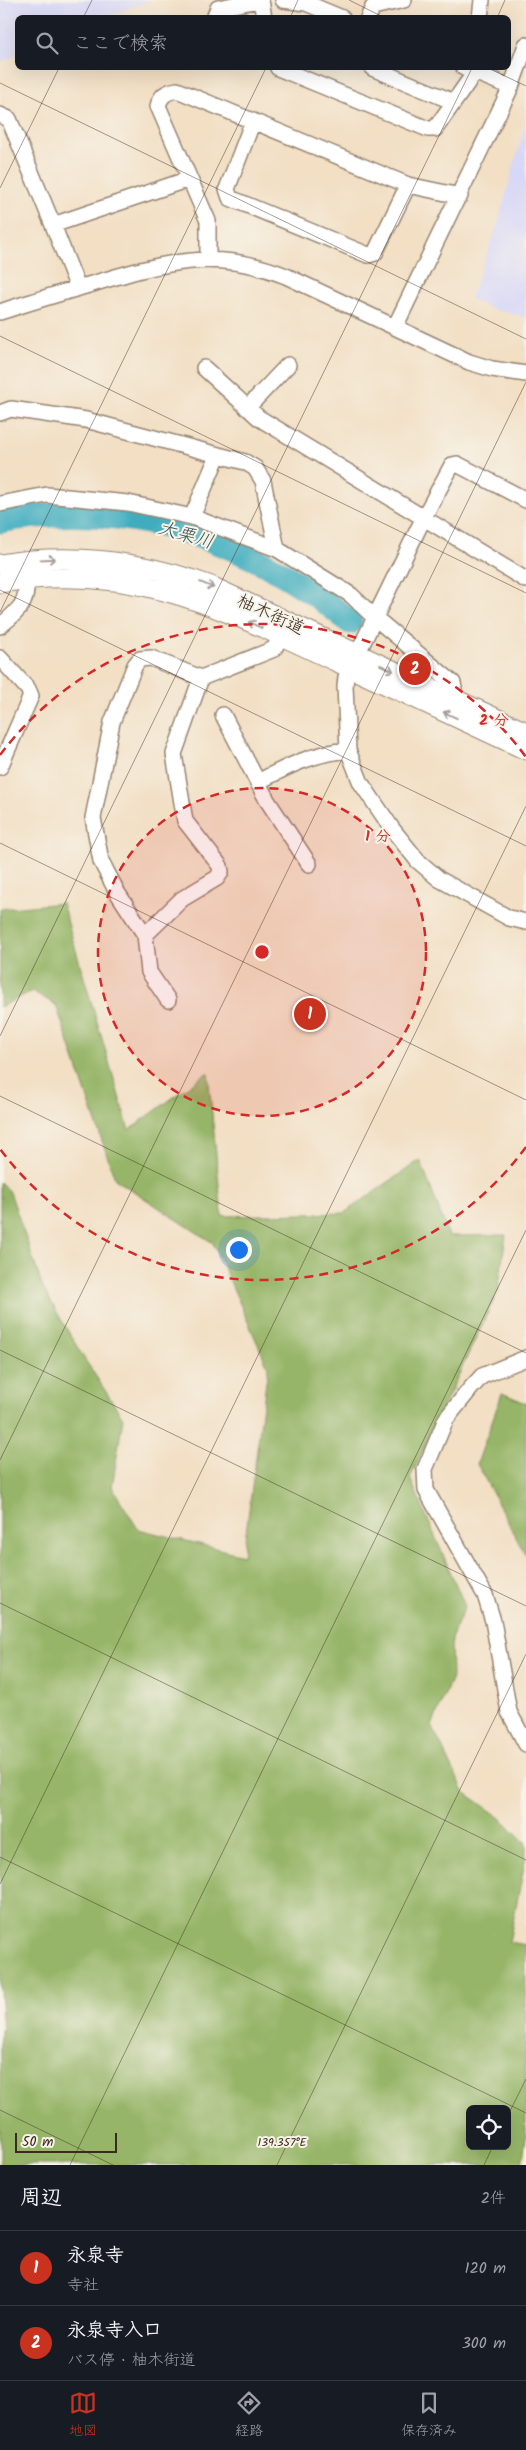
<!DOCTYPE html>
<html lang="ja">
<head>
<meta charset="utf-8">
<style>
  :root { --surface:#171b24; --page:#20242c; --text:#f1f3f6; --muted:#9ea1a6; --line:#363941; --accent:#c8321e }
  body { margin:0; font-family:Kalam,"Klee One",sans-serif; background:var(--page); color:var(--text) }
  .controls { position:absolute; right:15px; bottom:15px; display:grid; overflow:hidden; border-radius:8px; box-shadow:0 5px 20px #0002 }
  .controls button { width:45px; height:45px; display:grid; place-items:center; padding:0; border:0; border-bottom:1px solid var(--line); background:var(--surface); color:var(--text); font:25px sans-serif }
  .scale { position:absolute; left:15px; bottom:12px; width:102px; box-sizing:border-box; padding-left:5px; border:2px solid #3b2a1e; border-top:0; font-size:14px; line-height:18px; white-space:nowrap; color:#3b2a1e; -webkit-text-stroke:4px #f7f3e8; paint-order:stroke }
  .you { position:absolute; left:238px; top:1249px; width:18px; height:18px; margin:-12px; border:4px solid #fff; border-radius:50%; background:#1a73e8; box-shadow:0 0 0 8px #1a73e833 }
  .badge { display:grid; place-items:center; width:32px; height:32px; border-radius:50%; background:var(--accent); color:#fff; font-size:16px; font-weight:700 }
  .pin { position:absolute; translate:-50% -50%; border:2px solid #fff; box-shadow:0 1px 5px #0006 }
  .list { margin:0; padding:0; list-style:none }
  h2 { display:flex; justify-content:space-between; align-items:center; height:65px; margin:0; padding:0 20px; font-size:21px }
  h2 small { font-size:16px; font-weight:400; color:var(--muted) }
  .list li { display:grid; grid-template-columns:32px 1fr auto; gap:15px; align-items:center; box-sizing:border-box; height:75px; padding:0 20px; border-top:1px solid var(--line) }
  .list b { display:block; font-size:19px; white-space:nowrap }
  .list p { margin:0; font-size:16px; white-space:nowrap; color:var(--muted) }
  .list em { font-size:16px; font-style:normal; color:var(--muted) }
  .icon { flex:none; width:28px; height:28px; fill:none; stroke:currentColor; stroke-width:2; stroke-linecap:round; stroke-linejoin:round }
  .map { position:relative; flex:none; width:526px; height:2165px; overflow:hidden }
  .search { position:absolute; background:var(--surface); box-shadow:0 5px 20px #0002; left:15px; right:15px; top:15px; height:55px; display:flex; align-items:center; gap:12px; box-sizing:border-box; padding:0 18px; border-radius:8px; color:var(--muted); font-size:19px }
  .sheet { height:215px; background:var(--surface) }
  nav { display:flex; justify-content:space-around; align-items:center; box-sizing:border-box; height:70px; border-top:1px solid var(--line); background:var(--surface); font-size:14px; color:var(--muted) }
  nav a { display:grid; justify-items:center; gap:2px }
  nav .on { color:var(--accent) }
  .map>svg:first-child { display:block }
</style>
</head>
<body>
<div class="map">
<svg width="526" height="2165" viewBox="0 0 526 2165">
  <rect width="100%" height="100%" fill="#f7f3e8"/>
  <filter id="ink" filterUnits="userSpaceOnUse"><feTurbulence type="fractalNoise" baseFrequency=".02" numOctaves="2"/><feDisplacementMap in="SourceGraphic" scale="10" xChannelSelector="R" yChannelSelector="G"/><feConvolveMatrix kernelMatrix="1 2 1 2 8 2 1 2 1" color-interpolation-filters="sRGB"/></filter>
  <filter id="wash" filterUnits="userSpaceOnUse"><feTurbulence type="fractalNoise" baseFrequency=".0096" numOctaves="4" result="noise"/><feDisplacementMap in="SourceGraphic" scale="20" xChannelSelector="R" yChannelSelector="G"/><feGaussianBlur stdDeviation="1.12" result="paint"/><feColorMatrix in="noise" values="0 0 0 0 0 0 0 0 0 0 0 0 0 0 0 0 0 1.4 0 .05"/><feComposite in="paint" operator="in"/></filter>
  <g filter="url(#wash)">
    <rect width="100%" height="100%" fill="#f2dfc4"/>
    <!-- built -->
    <path fill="#d7d7f8" d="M 0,0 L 151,0 L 108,17 L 18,18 L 17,55 L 0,62 Z
      M 526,121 L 526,317 L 495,310 L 470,299 L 497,227 Z"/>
    <!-- forest -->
    <path fill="#96b567" stroke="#687042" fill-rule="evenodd" d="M 62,903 L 129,1130 L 208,1072 L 222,1216 L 344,1213 L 420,1160 L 449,1236 L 506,1235 L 498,1291 L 410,1478 L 465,1606 L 451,1639 L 452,1677 L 432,1726 L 464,1792 L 501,1818 L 526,1843 L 526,1856 L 509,1942 L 526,1945 L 526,2137 L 522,2165 L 0,2165 L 0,2030 L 3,2027 L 0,1989 L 0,1182 L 10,1192 L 43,1288 L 80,1352 L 123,1418 L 112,1487 L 138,1529 L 243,1555 L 268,1367 L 213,1243 L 115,1179 L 56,1005 L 32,991 L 0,1007 L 0,909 ZM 470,2109 L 507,2109 L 507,2146 L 470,2146 Z
      M 502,1393 L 526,1403 L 526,1556 L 477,1464 Z"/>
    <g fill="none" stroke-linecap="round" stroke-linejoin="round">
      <!-- river -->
      <path stroke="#40adbf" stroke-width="25" d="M 0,521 C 128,498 252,539 350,622"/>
    </g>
  </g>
  <g filter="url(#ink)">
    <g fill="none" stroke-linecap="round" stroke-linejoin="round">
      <defs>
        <path id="minor" d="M 261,0 L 264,18
          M 283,0 L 306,3 L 342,18
          M 214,18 L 218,8 L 259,0
          M 368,18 L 373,7 L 404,0
          M 480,18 L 482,0
          M 278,68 L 428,129 L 435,129 L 475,72 L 475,68
          M 372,68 L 454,102
          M 464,68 L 511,87
          M 0,115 L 9,119 L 53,225 L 189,179
          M 253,121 L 227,189 L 230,198 L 368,255 L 375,253 L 408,185
          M 53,225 L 78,288
          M 208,260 L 208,221 L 158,106 C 161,95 166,92 177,90 L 408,185 L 460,196
          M 0,312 C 30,302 61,293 92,284 C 162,263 214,247 286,276 L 469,362 L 492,369 L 526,374
          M 395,327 L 511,87 L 526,45
          M 204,368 L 259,418 L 526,580
          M 247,408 L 288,365
          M 0,413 L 11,409 L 86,420 L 245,462 L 255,468 L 263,481 L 277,549 L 351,595 L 374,617 L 453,683 L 454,688 L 452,698
          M 526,500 L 457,464 L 452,465 L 424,517 L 346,677 L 345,686 L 348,750 L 361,783 L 393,830 L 418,861 L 439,879 L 509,918 L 526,922
          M 0,504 L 47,495 L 128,503 L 192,517 L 277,549
          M 192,517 L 218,455
          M 0,626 C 25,606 28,601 26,569
          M 0,658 L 28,689 L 31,696 L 0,767
          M 223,715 L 267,800 L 309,864
          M 258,782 C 288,766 314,753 348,750
          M 145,935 L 117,892 L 101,861 L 93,818 L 112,722 L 135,665 L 140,659 L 151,658 L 201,678
          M 168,1000 L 149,972 L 145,935 L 182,899 L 217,878 L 221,872 L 220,866 L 185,821 L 174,754 L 201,678 L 274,649 L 281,636
          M 526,1358 L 482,1376 L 471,1388 L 446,1419 L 425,1469 L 426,1490 L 485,1595 L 493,1621 L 509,1712 L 526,1744"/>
        <path id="major" d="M 0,564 C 72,552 143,561 211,586 L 526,732
          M 0,583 C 133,561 221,608 337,662 C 400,691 463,721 526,750"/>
      </defs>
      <!-- minor casing -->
      <use href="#minor" stroke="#968471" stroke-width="18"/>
      <!-- major casing -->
      <use href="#major" stroke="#968471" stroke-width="21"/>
      <!-- minor -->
      <use href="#minor" stroke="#fff" stroke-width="15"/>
      <!-- major -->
      <use href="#major" stroke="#fff" stroke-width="19"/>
    </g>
    <!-- one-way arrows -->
    <defs><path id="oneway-shaft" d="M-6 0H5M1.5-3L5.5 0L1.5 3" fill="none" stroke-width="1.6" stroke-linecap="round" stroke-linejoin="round" transform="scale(1.25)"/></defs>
    <g stroke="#a79f9a">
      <use href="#oneway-shaft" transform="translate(48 559) rotate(-3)"/>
      <use href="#oneway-shaft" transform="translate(207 585) rotate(22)"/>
      <use href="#oneway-shaft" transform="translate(255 625) rotate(-155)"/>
      <use href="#oneway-shaft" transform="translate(387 668) rotate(25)"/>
      <use href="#oneway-shaft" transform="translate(450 715) rotate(-155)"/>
    </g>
  </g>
  <!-- ticks -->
  <path fill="none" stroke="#3b2a1e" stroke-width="1" stroke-opacity="0.45" d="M 349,0 L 385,18M 83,18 L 92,0M 290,18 L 298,0M 497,18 L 505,0M 488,68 L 526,86M 0,83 L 526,339M 0,188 L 59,68M 0,336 L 526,593M 0,590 L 526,846M 0,612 L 266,68M 0,843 L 526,1100M 0,1036 L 472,68M 0,1096 L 526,1353M 0,1350 L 526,1606M 0,1460 L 526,382M 0,1603 L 526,1860M 0,1857 L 526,2113M 0,1884 L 526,806M 0,2110 L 113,2165M 507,2117 L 526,2079M 70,2165 L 526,1230M 277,2165 L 526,1654M 484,2165 L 493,2146"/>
  <!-- distance rings -->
  <circle cx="262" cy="952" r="164" fill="#d62828" fill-opacity=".12"/>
  <g fill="none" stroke="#d62828" stroke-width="2.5" stroke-dasharray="9 6">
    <circle cx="262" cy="952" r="164"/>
    <path d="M526 1147A328 328 0 0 1 0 1149M0 755A328 328 0 0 1 526 757"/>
  </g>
  <g text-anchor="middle" stroke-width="4" stroke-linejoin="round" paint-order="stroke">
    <!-- street labels -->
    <g font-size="18" fill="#3b2a1e" stroke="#f7f3e8">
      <text transform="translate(271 614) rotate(25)" y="6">柚木街道</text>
    </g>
    <!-- water labels -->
    <g font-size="19" font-style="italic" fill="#3d5856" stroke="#f7f3e8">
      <text transform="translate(186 534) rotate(16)" y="7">大栗川</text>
    </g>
  </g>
  <g font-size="12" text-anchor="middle" fill="#3b2a1e" stroke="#f7f3e8" stroke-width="4" stroke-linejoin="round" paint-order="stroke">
    <text x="282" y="2146">139.357°E</text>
  </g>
  <circle cx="262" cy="952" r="8" fill="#d62828" stroke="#f7f3e8" stroke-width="2.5"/>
  <g font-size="15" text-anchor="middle" font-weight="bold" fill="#d62828" stroke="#f7f3e8" stroke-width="4" stroke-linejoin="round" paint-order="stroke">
    <text x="494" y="725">2 分</text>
    <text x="378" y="841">1 分</text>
  </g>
</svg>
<div class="controls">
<button><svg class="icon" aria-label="locate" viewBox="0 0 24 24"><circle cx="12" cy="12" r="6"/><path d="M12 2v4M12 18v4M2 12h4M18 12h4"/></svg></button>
</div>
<div class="scale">50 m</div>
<div class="you"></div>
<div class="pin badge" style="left:310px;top:1014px">1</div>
<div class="pin badge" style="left:415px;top:669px">2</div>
<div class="search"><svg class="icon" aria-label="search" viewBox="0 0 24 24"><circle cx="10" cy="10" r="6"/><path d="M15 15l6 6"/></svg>ここで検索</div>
</div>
<section class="sheet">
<h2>周辺<small>2件</small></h2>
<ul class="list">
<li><span class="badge">1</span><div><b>永泉寺</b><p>寺社</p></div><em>120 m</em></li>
<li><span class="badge">2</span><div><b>永泉寺入口</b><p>バス停 · 柚木街道</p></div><em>300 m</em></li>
</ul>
</section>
<nav>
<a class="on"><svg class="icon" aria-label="map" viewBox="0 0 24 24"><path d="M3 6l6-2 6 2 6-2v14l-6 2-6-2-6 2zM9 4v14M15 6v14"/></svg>地図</a>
<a><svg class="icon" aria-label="directions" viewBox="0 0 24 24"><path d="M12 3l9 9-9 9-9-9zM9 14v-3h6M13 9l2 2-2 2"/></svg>経路</a>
<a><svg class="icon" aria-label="saved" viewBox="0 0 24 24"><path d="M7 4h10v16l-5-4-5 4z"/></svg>保存済み</a>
</nav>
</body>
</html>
